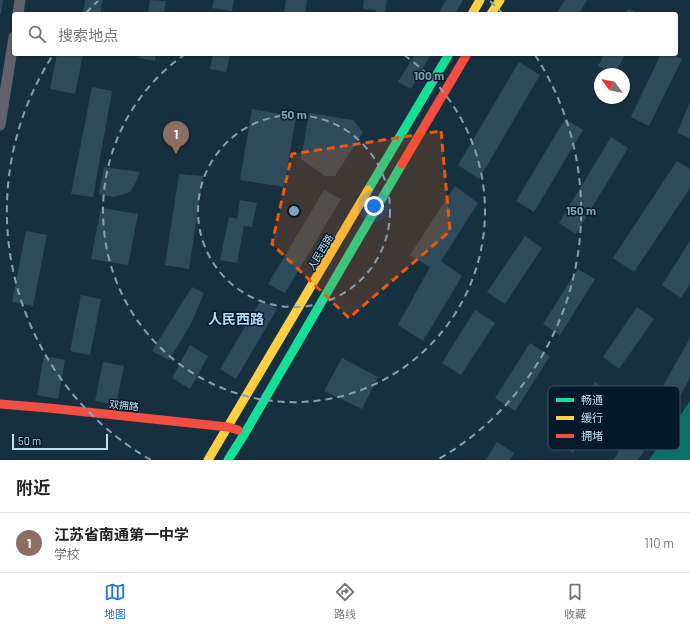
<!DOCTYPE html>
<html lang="zh">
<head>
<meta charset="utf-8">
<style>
  :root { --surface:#fff; --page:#f2f2f2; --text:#222; --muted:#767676; --line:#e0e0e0; --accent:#1a73e8 }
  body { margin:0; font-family:Barlow,"Noto Sans SC",sans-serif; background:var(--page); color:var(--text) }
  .compass { position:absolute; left:594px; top:68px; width:36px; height:36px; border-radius:50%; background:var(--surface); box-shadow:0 1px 3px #0004; rotate:302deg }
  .scale { position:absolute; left:12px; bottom:10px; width:96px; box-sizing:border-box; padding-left:4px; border:2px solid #c1def5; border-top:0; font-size:11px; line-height:14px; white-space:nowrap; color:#c1def5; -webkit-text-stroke:3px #041a2b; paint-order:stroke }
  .you { position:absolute; left:374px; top:206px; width:14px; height:14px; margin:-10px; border:3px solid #fff; border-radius:50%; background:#1a73e8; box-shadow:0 0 0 6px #1a73e833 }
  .badge { display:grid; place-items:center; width:26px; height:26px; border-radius:50%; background:var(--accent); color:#fff; font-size:13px; font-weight:700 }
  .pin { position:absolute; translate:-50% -33px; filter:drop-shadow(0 1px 2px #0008) }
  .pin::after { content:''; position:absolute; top:21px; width:14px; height:12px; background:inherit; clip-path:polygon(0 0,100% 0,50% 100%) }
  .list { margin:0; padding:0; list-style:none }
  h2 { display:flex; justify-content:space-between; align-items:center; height:52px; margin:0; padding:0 16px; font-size:17px }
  h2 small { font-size:13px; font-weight:400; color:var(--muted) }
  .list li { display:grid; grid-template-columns:26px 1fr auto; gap:12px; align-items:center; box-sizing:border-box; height:60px; padding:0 16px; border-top:1px solid var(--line) }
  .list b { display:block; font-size:15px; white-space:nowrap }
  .list p { margin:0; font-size:13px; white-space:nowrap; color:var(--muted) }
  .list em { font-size:13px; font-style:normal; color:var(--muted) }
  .icon { flex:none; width:22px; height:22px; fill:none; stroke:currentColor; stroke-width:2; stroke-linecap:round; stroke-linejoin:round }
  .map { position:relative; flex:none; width:690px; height:460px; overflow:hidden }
  .search { position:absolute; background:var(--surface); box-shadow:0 1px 3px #0004; left:12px; right:12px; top:12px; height:44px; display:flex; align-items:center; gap:10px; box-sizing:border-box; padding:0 14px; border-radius:4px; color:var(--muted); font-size:15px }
  .sheet { height:112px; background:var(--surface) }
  nav { display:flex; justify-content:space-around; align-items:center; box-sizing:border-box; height:56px; border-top:1px solid var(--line); background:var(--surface); font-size:11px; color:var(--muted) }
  nav a { display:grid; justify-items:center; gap:2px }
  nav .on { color:var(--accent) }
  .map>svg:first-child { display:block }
</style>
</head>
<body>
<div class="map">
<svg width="690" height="460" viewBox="0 0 690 460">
  <rect width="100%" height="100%" fill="#173040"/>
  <!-- water -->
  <path fill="#0b7067" d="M 690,401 L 690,460 L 649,460 Z"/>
  <!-- building -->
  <path fill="#2e4b5c" d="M 0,0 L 3,0 L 1,14 L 0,14 Z
    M 85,0 L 103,0 L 100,14 L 83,14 Z
    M 150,0 L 166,1 L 164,14 L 148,14 Z
    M 214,0 L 234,0 L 232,11 L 212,8 Z
    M 286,0 L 307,0 L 305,14 L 284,14 Z
    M 364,0 L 387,0 L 385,12 L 391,13 L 391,14 L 375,14 L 376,10 L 363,9 Z
    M 446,0 L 463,0 L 455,14 L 438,14 Z
    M 565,0 L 587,0 L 579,14 L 556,14 Z
    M 628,9 L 641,14 L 626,14 Z
    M 57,54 L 83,54 L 75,94 L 50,89 Z
    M 140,54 L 156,54 L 155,61 L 139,58 Z
    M 213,54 L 230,54 L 226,72 L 210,69 Z
    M 415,54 L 431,54 L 411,89 L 398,82 Z
    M 604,54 L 625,54 L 615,74 L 598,66 Z
    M 661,54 L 671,54 L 682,59 L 649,126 L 631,117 Z
    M 519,62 L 540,75 L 479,179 L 458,165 Z
    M 92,87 L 112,91 L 93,197 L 71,194 Z
    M 690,102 L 690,138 L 677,133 Z
    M 252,109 L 296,117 L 284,187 L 240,180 Z
    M 309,113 L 353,120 L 363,132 L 335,176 L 325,176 L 301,159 Z
    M 565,119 L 583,130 L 534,212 L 516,201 Z
    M 611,137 L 628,148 L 576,234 L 559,223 Z
    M 677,161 L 690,169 L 690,188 L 634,272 L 613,258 Z
    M 104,167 L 140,172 L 136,182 L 130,192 L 114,197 L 99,194 Z
    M 179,174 L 203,176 L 189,269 L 165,265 Z
    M 455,186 L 478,203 L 441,261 L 462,276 L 423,341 L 398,325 L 430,267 L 410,255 Z
    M 324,190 L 341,199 L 285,293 L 268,284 Z
    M 240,200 L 257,203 L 252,227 L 244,226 L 237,263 L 220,260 L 229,217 L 237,219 Z
    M 101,208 L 138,214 L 128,265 L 91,259 Z
    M 26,231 L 47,235 L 33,306 L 12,302 Z
    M 525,236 L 542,248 L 505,304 L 487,292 Z
    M 690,241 L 690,284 L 681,298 L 662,285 Z
    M 578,269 L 595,279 L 560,335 L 543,324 Z
    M 192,287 L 204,293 L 191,324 L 169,360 L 152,351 Z
    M 81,295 L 101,299 L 90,355 L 70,351 Z
    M 261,300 L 277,309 L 236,379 L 220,369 Z
    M 637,307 L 654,319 L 619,369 L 603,357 Z
    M 475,310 L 495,323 L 461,375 L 442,363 Z
    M 690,338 L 690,378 L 676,403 L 659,393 Z
    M 530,343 L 550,356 L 515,411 L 495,398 Z
    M 190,345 L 208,356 L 190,389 L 172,378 Z
    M 44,356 L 65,360 L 58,399 L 37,395 Z
    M 342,358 L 378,377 L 362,409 L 324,391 Z
    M 103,362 L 124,366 L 116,405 L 95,401 Z
    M 595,382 L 612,394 L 573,453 L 556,441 Z
    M 645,412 L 662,423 L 638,460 L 613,460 Z
    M 497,442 L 514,453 L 510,460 L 486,460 Z"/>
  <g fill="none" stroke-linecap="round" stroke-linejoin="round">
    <!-- street -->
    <path stroke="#61606c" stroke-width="11" d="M 18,14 L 20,0
      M 0,125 L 14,37"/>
    <!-- fast -->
    <path stroke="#16e098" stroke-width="9" d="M 368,190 L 449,54
      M 228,460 L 245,433 L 402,164"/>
    <!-- slow -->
    <path stroke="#ffcf43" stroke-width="9" d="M 472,14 L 480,0
      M 491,14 L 500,0
      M 208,460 L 368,190"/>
    <!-- jam -->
    <path stroke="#f24e42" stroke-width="9" d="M 402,164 L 467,54
      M 0,404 L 49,408 L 228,427 L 238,430"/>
  </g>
  <!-- marked area -->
  <path fill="#e8590c" fill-opacity="0.2" stroke="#e8590c" stroke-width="3" stroke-dasharray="8 5" stroke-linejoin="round" d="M 441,131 L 450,231 L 349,318 L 272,244 L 292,154 Z"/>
  <!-- distance rings -->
  <g fill="none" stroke="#86a1b6" stroke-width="2" stroke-dasharray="7 5">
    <circle cx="294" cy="211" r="96"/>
    <path d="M404 55A191 191 0 1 1 184 55"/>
    <path d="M151 460A287 287 0 0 1 53 55M86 13A287 287 0 0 1 98 1M490 1A287 287 0 0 1 502 13M535 55A287 287 0 0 1 437 460"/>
  </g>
  <g text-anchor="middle" stroke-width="3" stroke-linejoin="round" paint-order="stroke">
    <!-- street labels -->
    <g font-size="10" fill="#c1def5" stroke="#041a2b">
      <text transform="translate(320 252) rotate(-59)" y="4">人民西路</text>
      <text transform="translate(124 405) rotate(6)" y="4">双拥路</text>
    </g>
    <!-- district labels -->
    <g font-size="14" font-weight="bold" fill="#b8daf6" stroke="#041a2b">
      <text x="236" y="324">人民西路</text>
    </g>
  </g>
  <!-- legend -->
  <rect x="548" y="386" width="132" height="64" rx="6" fill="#041a2b" stroke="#3d5568" stroke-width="1"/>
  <rect x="556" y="398" width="18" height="4" fill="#16e098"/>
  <rect x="556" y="416" width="18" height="4" fill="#ffcf43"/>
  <rect x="556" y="434" width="18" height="4" fill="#f24e42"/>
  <g font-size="11" fill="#c1def5">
    <text x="581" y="404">畅通</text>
    <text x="581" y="422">缓行</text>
    <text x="581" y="440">拥堵</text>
  </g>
  <circle cx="294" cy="211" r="6" fill="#86a1b6" stroke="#041a2b" stroke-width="2"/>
  <g font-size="12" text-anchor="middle" font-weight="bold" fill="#86a1b6" stroke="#041a2b" stroke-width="3" stroke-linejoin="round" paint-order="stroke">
    <text x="429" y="80">100 m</text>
    <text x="294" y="119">50 m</text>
    <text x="581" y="215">150 m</text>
  </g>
</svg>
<svg class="compass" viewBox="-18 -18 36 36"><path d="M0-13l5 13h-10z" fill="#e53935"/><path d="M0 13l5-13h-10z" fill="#767676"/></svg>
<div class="scale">50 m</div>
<div class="you"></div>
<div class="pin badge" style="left:176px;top:154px;background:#8d6e63">1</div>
<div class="search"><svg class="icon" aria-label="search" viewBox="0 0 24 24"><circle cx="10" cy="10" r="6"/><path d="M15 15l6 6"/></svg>搜索地点</div>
</div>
<section class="sheet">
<h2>附近<small></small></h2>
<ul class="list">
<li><span class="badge" style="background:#8d6e63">1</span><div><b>江苏省南通第一中学</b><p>学校</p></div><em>110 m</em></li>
</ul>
</section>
<nav>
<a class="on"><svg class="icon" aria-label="map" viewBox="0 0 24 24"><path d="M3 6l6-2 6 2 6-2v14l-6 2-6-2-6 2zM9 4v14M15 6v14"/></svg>地图</a>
<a><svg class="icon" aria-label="directions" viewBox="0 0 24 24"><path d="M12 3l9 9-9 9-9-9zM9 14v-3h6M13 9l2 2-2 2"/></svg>路线</a>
<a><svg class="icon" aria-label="saved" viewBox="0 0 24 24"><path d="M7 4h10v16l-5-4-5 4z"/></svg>收藏</a>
</nav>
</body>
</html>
